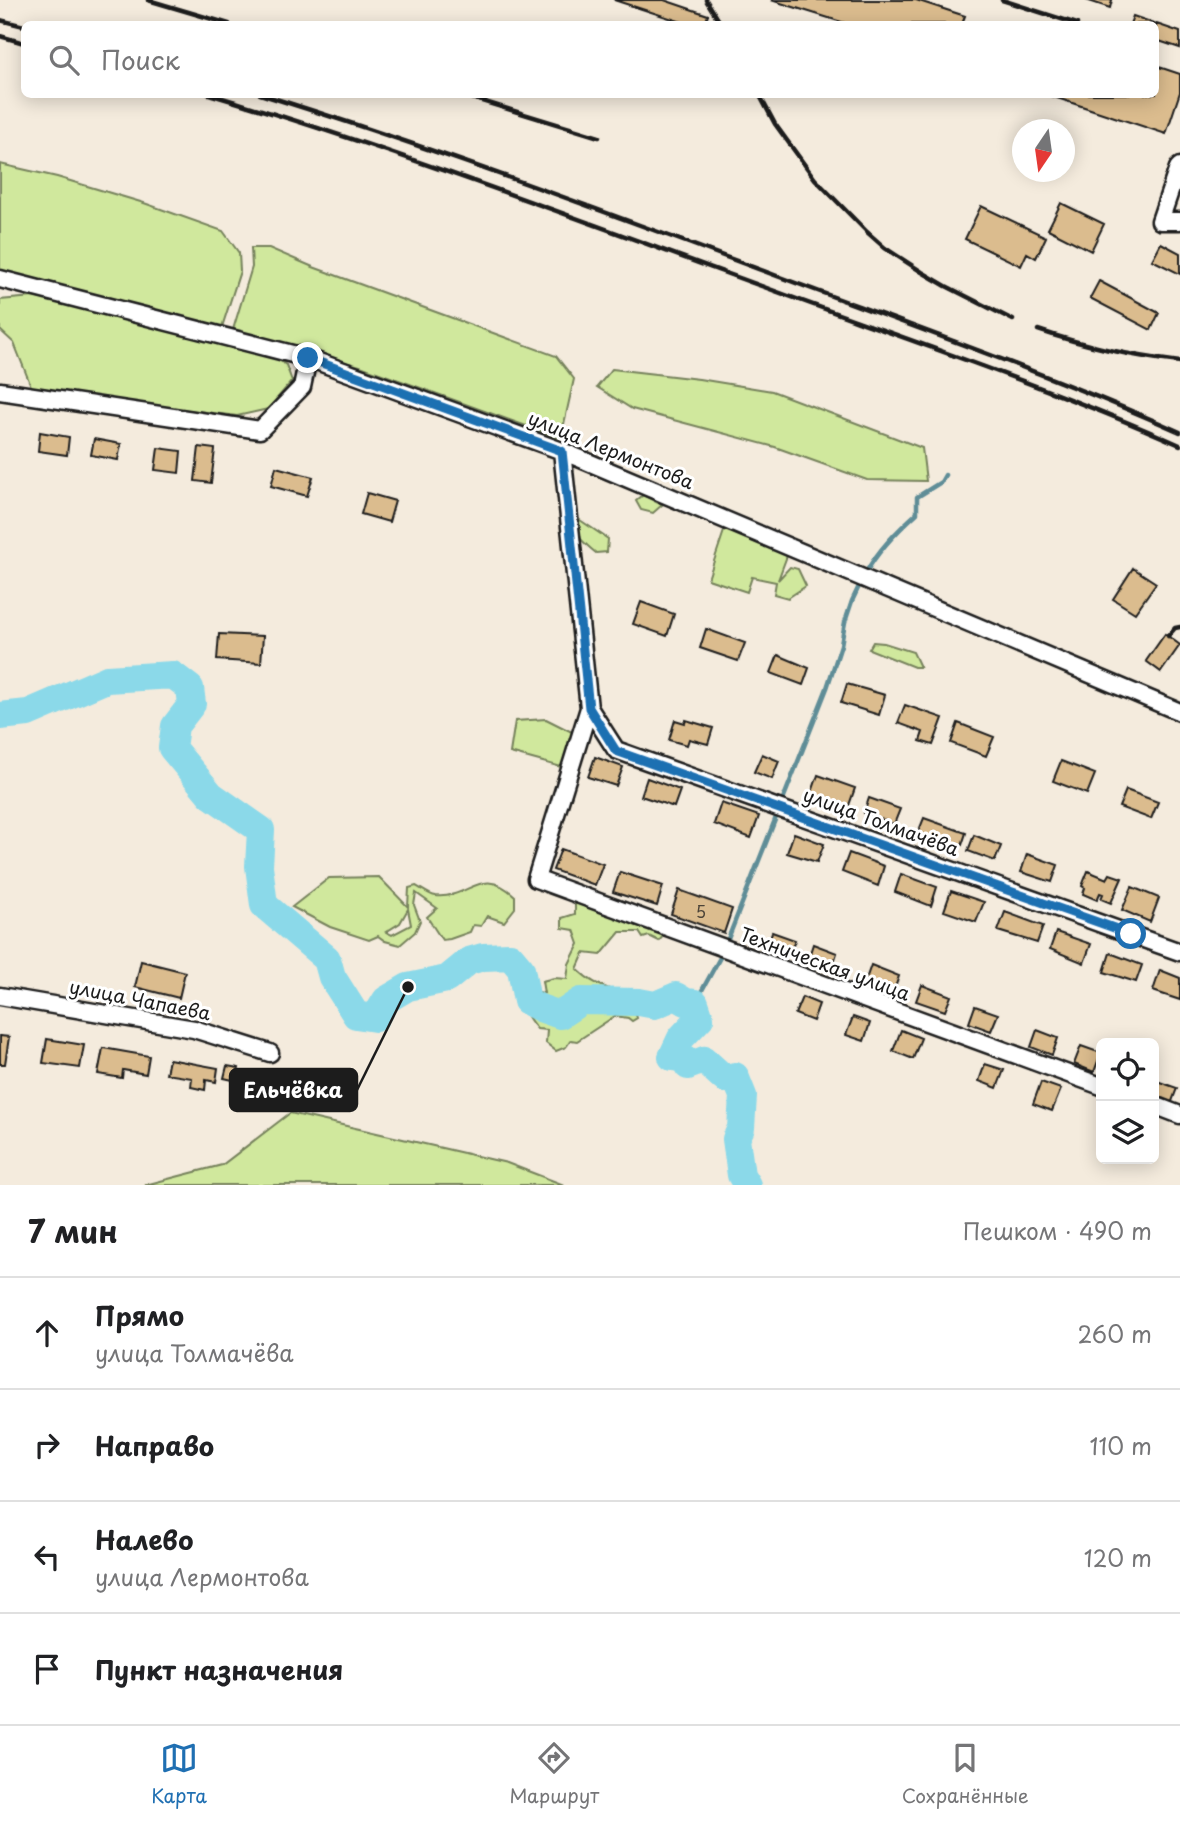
<!DOCTYPE html>
<html lang="ru">
<head>
<meta charset="utf-8">
<style>
  :root { --surface:#fff; --page:#f6f6f6; --text:#202124; --muted:#757577; --line:#e0e0e0; --accent:#1f6fb2 }
  body { margin:0; font-family:"Playpen Sans",sans-serif; background:var(--page); color:var(--text) }
  .controls { position:absolute; right:21px; bottom:21px; display:grid; overflow:hidden; border-radius:10px; box-shadow:0 4px 18px #0003 }
  .controls button { width:63px; height:63px; display:grid; place-items:center; padding:0; border:0; border-bottom:2px solid var(--line); background:var(--surface); color:var(--text); font:35px sans-serif }
  .compass { position:absolute; left:1012px; top:119px; width:63px; height:63px; border-radius:50%; background:var(--surface); box-shadow:0 4px 18px #0003; rotate:193deg }
  .stop { position:absolute; width:21px; height:21px; margin:-16px; border:5px solid #1f6fb2; border-radius:50%; background:#fff }
  .stop.end { background:#1f6fb2; border-color:#fff; box-shadow:0 2px 7px #0008 }
  .list { margin:0; padding:0; list-style:none }
  h2 { display:flex; justify-content:space-between; align-items:center; height:91px; margin:0; padding:0 28px; font-size:30px }
  h2 small { font-size:23px; font-weight:400; color:var(--muted) }
  .list li { display:grid; grid-template-columns:46px 1fr auto; gap:21px; align-items:center; box-sizing:border-box; height:112px; padding:0 28px; border-top:2px solid var(--line) }
  .list b { display:block; font-size:26px; white-space:nowrap }
  .list p { margin:0; font-size:23px; white-space:nowrap; color:var(--muted) }
  .list em { font-size:23px; font-style:normal; color:var(--muted) }
  .icon { flex:none; width:38px; height:38px; fill:none; stroke:currentColor; stroke-width:2; stroke-linecap:round; stroke-linejoin:round }
  .map { position:relative; flex:none; width:1180px; height:1185px; overflow:hidden }
  .search { position:absolute; background:var(--surface); box-shadow:0 4px 18px #0003; left:21px; right:21px; top:21px; height:77px; display:flex; align-items:center; gap:18px; box-sizing:border-box; padding:0 24px; border-radius:10px; color:var(--muted); font-size:26px }
  .sheet { height:539px; background:var(--surface) }
  nav { display:flex; justify-content:space-around; align-items:center; box-sizing:border-box; height:98px; border-top:2px solid var(--line); background:var(--surface); font-size:19px; color:var(--muted) }
  nav a { display:grid; justify-items:center; gap:4px }
  nav .on { color:var(--accent) }
  .map>svg:first-child { display:block }
</style>
</head>
<body>
<div class="map">
<svg width="1180" height="1185" viewBox="0 0 1180 1185">
  <rect width="100%" height="100%" fill="#f4ebdd"/>
  <filter id="ink" filterUnits="userSpaceOnUse"><feTurbulence type="fractalNoise" baseFrequency=".0143" numOctaves="2"/><feDisplacementMap in="SourceGraphic" scale="14" xChannelSelector="R" yChannelSelector="G"/><feConvolveMatrix kernelMatrix="1 2 1 2 8 2 1 2 1" color-interpolation-filters="sRGB"/></filter>
  <g filter="url(#ink)">
    <!-- green -->
    <path fill="#d0e89d" stroke="#76825c" stroke-width="2" fill-rule="evenodd" d="M 0,164 L 57,177 L 144,203 L 223,231 L 239,253 L 240,271 L 222,327 L 0,270 Z
      M 251,248 L 269,248 L 313,267 L 556,356 L 574,379 L 562,433 L 557,437 L 360,366 L 232,333 L 252,267 Z
      M 33,297 L 193,334 L 271,355 L 286,365 L 292,381 L 268,409 L 237,416 L 33,391 L 14,343 L 0,330 L 0,300 Z
      M 612,369 L 699,379 L 772,391 L 922,448 L 926,481 L 867,480 L 775,447 L 632,409 L 597,387 Z
      M 643,495 L 662,505 L 653,513 L 641,510 L 636,501 Z
      M 577,518 L 608,539 L 607,552 L 596,553 C 582,541 575,538 577,518 Z
      M 726,525 L 788,553 L 778,580 L 790,567 L 798,569 L 806,586 L 788,598 L 774,594 L 776,582 L 752,577 L 747,592 L 708,579 Z
      M 873,642 L 884,643 L 913,652 L 920,667 L 914,667 L 869,649 Z
      M 546,719 L 578,735 L 565,768 L 510,753 L 515,721 Z
      M 379,877 L 408,907 L 409,888 L 416,886 C 422,889 429,895 436,896 C 470,899 481,864 515,896 L 515,908 L 504,922 L 487,916 L 481,926 L 473,925 L 470,932 L 450,939 L 442,940 L 427,917 L 437,908 L 416,893 L 414,905 L 420,921 L 415,932 L 400,945 L 385,941 L 378,936 L 369,940 L 330,927 L 292,907 L 329,878 ZM 408,909 L 411,925 L 392,935 L 386,932 L 400,923 Z
      M 575,901 L 655,930 L 664,935 L 659,941 L 649,936 L 643,938 L 639,932 L 620,932 L 601,955 L 584,953 L 577,969 C 595,987 608,987 629,997 L 631,1007 L 623,1010 L 629,1013 L 635,1012 L 637,1018 L 632,1021 L 628,1018 L 615,1016 L 577,1041 L 571,1040 L 566,1047 L 556,1051 L 546,1043 L 547,1030 L 537,1029 C 529,1019 524,1012 522,1000 L 531,991 L 544,993 L 542,981 L 554,978 L 567,979 L 569,964 L 579,944 L 574,930 L 562,928 L 562,918 L 575,914 Z
      M 290,1113 L 507,1163 L 564,1185 L 145,1185 L 222,1165 Z"/>
    <g fill="none" stroke-linecap="round" stroke-linejoin="round">
      <!-- stream -->
      <path stroke="#5f8d97" stroke-width="4.5" d="M 865,574 C 878,550 897,531 917,513 L 917,497 L 941,482 L 945,475
        M 726,944 L 827,688 L 841,645 L 845,622 L 852,601 L 861,582
        M 695,1003 L 723,952"/>
      <!-- river -->
      <path stroke="#8bd9e9" stroke-width="28" d="M 0,716 L 28,713 L 107,679 L 173,675 L 190,688 L 192,704 L 175,726 L 172,748 L 211,795 L 261,830 L 259,866 L 264,905 L 327,959 L 332,977 L 356,1015 L 375,1018 L 386,1000 L 408,987 L 447,979 L 469,961 L 483,957 L 510,956 L 521,969 L 527,1001 L 540,1008 L 560,1015 L 581,1001 L 639,1002 L 655,1005 L 676,996 L 686,1002 L 695,1003 L 700,1018 L 681,1038 L 672,1057 L 686,1059 L 688,1066 L 704,1060 L 725,1079 L 735,1076 L 743,1096 L 741,1128 L 736,1139 L 741,1175 L 747,1185"/>
    </g>
    <!-- building -->
    <path fill="#dbbc8e" stroke="#1c1c1c" stroke-width="2" d="M 614,0 L 664,0 L 708,15 L 705,24 L 688,24 Z
      M 771,0 L 916,0 L 965,16 L 962,24 L 848,24 Z
      M 1086,0 L 1112,0 L 1110,8 Z
      M 1133,16 L 1180,32 L 1180,48 L 1156,40 L 1156,24 L 1130,24 Z
      M 1156,66 L 1180,74 L 1180,92 L 1166,134 L 1045,94 L 1156,94 Z
      M 1061,203 L 1104,224 L 1091,251 L 1048,229 Z
      M 981,206 L 1046,237 L 1036,258 L 1027,253 L 1021,266 L 965,239 Z
      M 1161,243 L 1180,253 L 1180,274 L 1152,260 Z
      M 1099,281 L 1159,313 L 1151,330 L 1090,298 Z
      M 40,432 L 69,437 L 67,455 L 38,451 Z
      M 94,439 L 121,444 L 118,460 L 91,455 Z
      M 199,447 L 215,449 L 211,483 L 195,481 Z
      M 158,448 L 181,451 L 179,473 L 155,470 Z
      M 276,467 L 313,477 L 307,496 L 271,486 Z
      M 367,493 L 395,501 L 389,522 L 361,514 Z
      M 1133,568 L 1156,583 L 1135,613 L 1113,599 Z
      M 641,602 L 674,614 L 667,636 L 633,624 Z
      M 706,629 L 745,643 L 738,661 L 700,648 Z
      M 219,634 L 263,636 L 261,663 L 217,660 Z
      M 1165,634 L 1180,645 L 1161,672 L 1146,661 Z
      M 778,655 L 809,668 L 803,685 L 771,673 Z
      M 847,684 L 885,695 L 879,715 L 841,703 Z
      M 905,705 L 943,718 L 933,745 L 920,741 L 923,732 L 898,723 Z
      M 675,720 L 685,723 L 686,720 L 713,728 L 708,744 L 689,739 L 687,745 L 669,740 Z
      M 958,723 L 994,737 L 986,756 L 951,743 Z
      M 762,754 L 779,761 L 772,779 L 754,772 Z
      M 595,757 L 623,767 L 616,786 L 588,777 Z
      M 1061,761 L 1095,774 L 1087,794 L 1053,781 Z
      M 818,775 L 855,788 L 848,808 L 811,795 Z
      M 647,778 L 680,790 L 674,807 L 641,796 Z
      M 1126,790 L 1158,802 L 1151,819 L 1119,807 Z
      M 869,798 L 900,809 L 894,824 L 864,813 Z
      M 721,803 L 759,816 L 751,838 L 714,824 Z
      M 924,818 L 966,833 L 962,845 L 957,843 L 956,846 L 918,833 Z
      M 794,833 L 824,844 L 817,862 L 787,853 Z
      M 974,835 L 1001,846 L 995,861 L 968,851 Z
      M 561,849 L 603,864 L 595,885 L 553,870 Z
      M 849,853 L 884,866 L 878,886 L 842,872 Z
      M 1027,854 L 1058,865 L 1052,882 L 1021,872 Z
      M 1088,871 L 1107,879 L 1110,874 L 1122,878 L 1111,903 L 1101,899 L 1103,894 L 1100,893 L 1097,900 L 1083,894 L 1085,888 L 1082,886 Z
      M 620,872 L 663,886 L 657,906 L 613,892 Z
      M 901,874 L 937,887 L 931,906 L 895,892 Z
      M 1132,887 L 1159,898 L 1150,922 L 1122,910 Z
      M 679,890 L 732,909 L 724,933 L 671,914 Z
      M 951,891 L 984,902 L 976,922 L 944,911 Z
      M 1005,912 L 1043,926 L 1037,943 L 998,931 Z
      M 772,932 L 795,940 L 789,956 L 766,948 Z
      M 1056,932 L 1091,944 L 1084,963 L 1050,949 Z
      M 813,944 L 837,953 L 831,971 L 807,962 Z
      M 1110,953 L 1142,965 L 1136,982 L 1104,972 Z
      M 141,961 L 185,972 L 179,998 L 135,987 Z
      M 871,965 L 899,976 L 892,996 L 864,985 Z
      M 1160,970 L 1180,978 L 1180,1000 L 1153,991 Z
      M 922,985 L 951,996 L 945,1011 L 916,1001 Z
      M 802,997 L 819,1004 L 813,1021 L 795,1014 Z
      M 975,1006 L 998,1014 L 991,1031 L 969,1023 Z
      M 853,1017 L 870,1023 L 864,1041 L 846,1035 Z
      M 901,1030 L 921,1038 L 913,1059 L 893,1051 Z
      M 1037,1030 L 1058,1038 L 1052,1055 L 1031,1047 Z
      M 0,1036 L 9,1037 L 5,1064 L 0,1064 Z
      M 47,1039 L 84,1045 L 80,1068 L 43,1063 Z
      M 1081,1046 L 1101,1053 L 1094,1072 L 1074,1064 Z
      M 103,1048 L 149,1056 L 146,1074 L 123,1070 L 122,1078 L 98,1074 Z
      M 169,1059 L 218,1068 L 216,1082 L 206,1080 L 205,1090 L 191,1087 L 192,1078 L 166,1074 Z
      M 985,1064 L 1004,1070 L 997,1088 L 979,1081 Z
      M 227,1066 L 239,1068 L 237,1081 L 224,1078 Z
      M 1154,1080 L 1177,1088 L 1171,1104 L 1154,1098 Z
      M 1041,1082 L 1061,1089 L 1052,1111 L 1033,1104 Z"/>
    <g fill="none" stroke-linecap="round" stroke-linejoin="round">
      <defs>
        <path id="minor" d="M 1180,166 L 1178,168 L 1160,221 L 1180,221
          M 0,279 L 308,358
          M 0,391 L 260,430 L 302,387 L 308,358 L 562,451 L 1180,712
          M 562,451 L 589,708 L 536,879 L 1101,1086
          M 589,708 L 616,750 L 1180,952
          M 0,996 L 194,1029 L 270,1053
          M 1154,1105 L 1180,1115"/>
      </defs>
      <!-- minor casing -->
      <use href="#minor" stroke="#1c1c1c" stroke-width="21"/>
      <!-- minor -->
      <use href="#minor" stroke="#fff" stroke-width="16"/>
      <!-- rail -->
      <path stroke="#1c1c1c" stroke-width="4.5" d="M 148,0 L 229,24
        M 706,0 L 721,24
        M 1002,0 L 1077,24
        M 0,20 L 24,26
        M 0,36 L 24,43
        M 209,94 C 397,150 580,220 764,287 C 903,338 1044,385 1180,445
        M 260,94 C 437,149 611,214 785,279 C 917,328 1051,375 1180,432
        M 459,94 L 599,137
        M 759,94 L 775,124 L 815,179 L 867,232 L 885,248 L 922,272 L 946,286 L 1013,320
        M 1038,330 C 1085,346 1131,356 1180,362
        M 1168,636 L 1175,628 L 1180,627"/>
    </g>
  </g>
  <g fill="none" stroke-linecap="round" stroke-linejoin="round" filter="url(#ink)">
    <!-- route -->
    <path stroke="#1f6fb2" stroke-width="9" d="M 308,358 L 562,451 L 589,708 L 616,751 L 1131,934"/>
  </g>
  <g text-anchor="middle" stroke-width="6" stroke-linejoin="round" paint-order="stroke">
    <!-- number labels -->
    <g font-size="16" fill="#4c4438">
      <text x="701" y="918">5</text>
    </g>
    <!-- street labels -->
    <g font-size="19" fill="#1c1c1c" stroke="#fff">
      <text transform="translate(611 450) rotate(22)" y="7">улица Лермонтова</text>
      <text transform="translate(881 822) rotate(20)" y="7">улица Толмачёва</text>
      <text transform="translate(825 964) rotate(20)" y="7">Техническая улица</text>
      <text transform="translate(140 1000) rotate(11)" y="7">улица Чапаева</text>
    </g>
  </g>
  <!-- callouts -->
  <path fill="none" stroke="#1c1c1c" stroke-width="2.5" d="M408 987L357 1090"/>
  <circle fill="#1c1c1c" stroke="#fff" stroke-width="2.5" cx="408" cy="987" r="7"/>
  <rect fill="#1c1c1c" stroke="#1c1c1c" stroke-width="2.5" x="230" y="1069" width="127" height="42" rx="7"/>
  <g font-size="21" text-anchor="middle" font-weight="bold" fill="#fff">
    <text x="293" y="1098">Ельчёвка</text>
  </g>
</svg>
<div class="controls">
<button><svg class="icon" aria-label="locate" viewBox="0 0 24 24"><circle cx="12" cy="12" r="6"/><path d="M12 2v4M12 18v4M2 12h4M18 12h4"/></svg></button>
<button><svg class="icon" aria-label="layers" viewBox="0 0 24 24"><path d="M12 4l9 5-9 5-9-5zM3 14l9 5 9-5"/></svg></button>
</div>
<svg class="compass" viewBox="-18 -18 36 36"><path d="M0-13l5 13h-10z" fill="#e53935"/><path d="M0 13l5-13h-10z" fill="#757577"/></svg>
<div class="stop" style="left:1131px;top:934px"></div>
<div class="stop end" style="left:308px;top:358px"></div>
<div class="search"><svg class="icon" aria-label="search" viewBox="0 0 24 24"><circle cx="10" cy="10" r="6"/><path d="M15 15l6 6"/></svg>Поиск</div>
</div>
<section class="sheet">
<h2>7 мин<small>Пешком · 490 m</small></h2>
<ul class="list">
<li><svg class="icon" aria-label="ahead" viewBox="0 0 24 24"><path d="M12 20V5M6 11l6-6 6 6"/></svg><div><b>Прямо</b><p>улица Толмачёва</p></div><em>260 m</em></li>
<li><svg class="icon" aria-label="right" viewBox="0 0 24 24"><path d="M7 20v-9h11M14 6l5 5-5 5"/></svg><div><b>Направо</b></div><em>110 m</em></li>
<li><svg class="icon" aria-label="left" viewBox="0 0 24 24"><path d="M17 20v-9H6M10 6l-5 5 5 5"/></svg><div><b>Налево</b><p>улица Лермонтова</p></div><em>120 m</em></li>
<li><svg class="icon" aria-label="arrive" viewBox="0 0 24 24"><path d="M6 21V4h12l-3 4 3 4H6"/></svg><div><b>Пункт назначения</b></div></li>
</ul>
</section>
<nav>
<a class="on"><svg class="icon" aria-label="map" viewBox="0 0 24 24"><path d="M3 6l6-2 6 2 6-2v14l-6 2-6-2-6 2zM9 4v14M15 6v14"/></svg>Карта</a>
<a><svg class="icon" aria-label="directions" viewBox="0 0 24 24"><path d="M12 3l9 9-9 9-9-9zM9 14v-3h6M13 9l2 2-2 2"/></svg>Маршрут</a>
<a><svg class="icon" aria-label="saved" viewBox="0 0 24 24"><path d="M7 4h10v16l-5-4-5 4z"/></svg>Сохранённые</a>
</nav>
</body>
</html>
